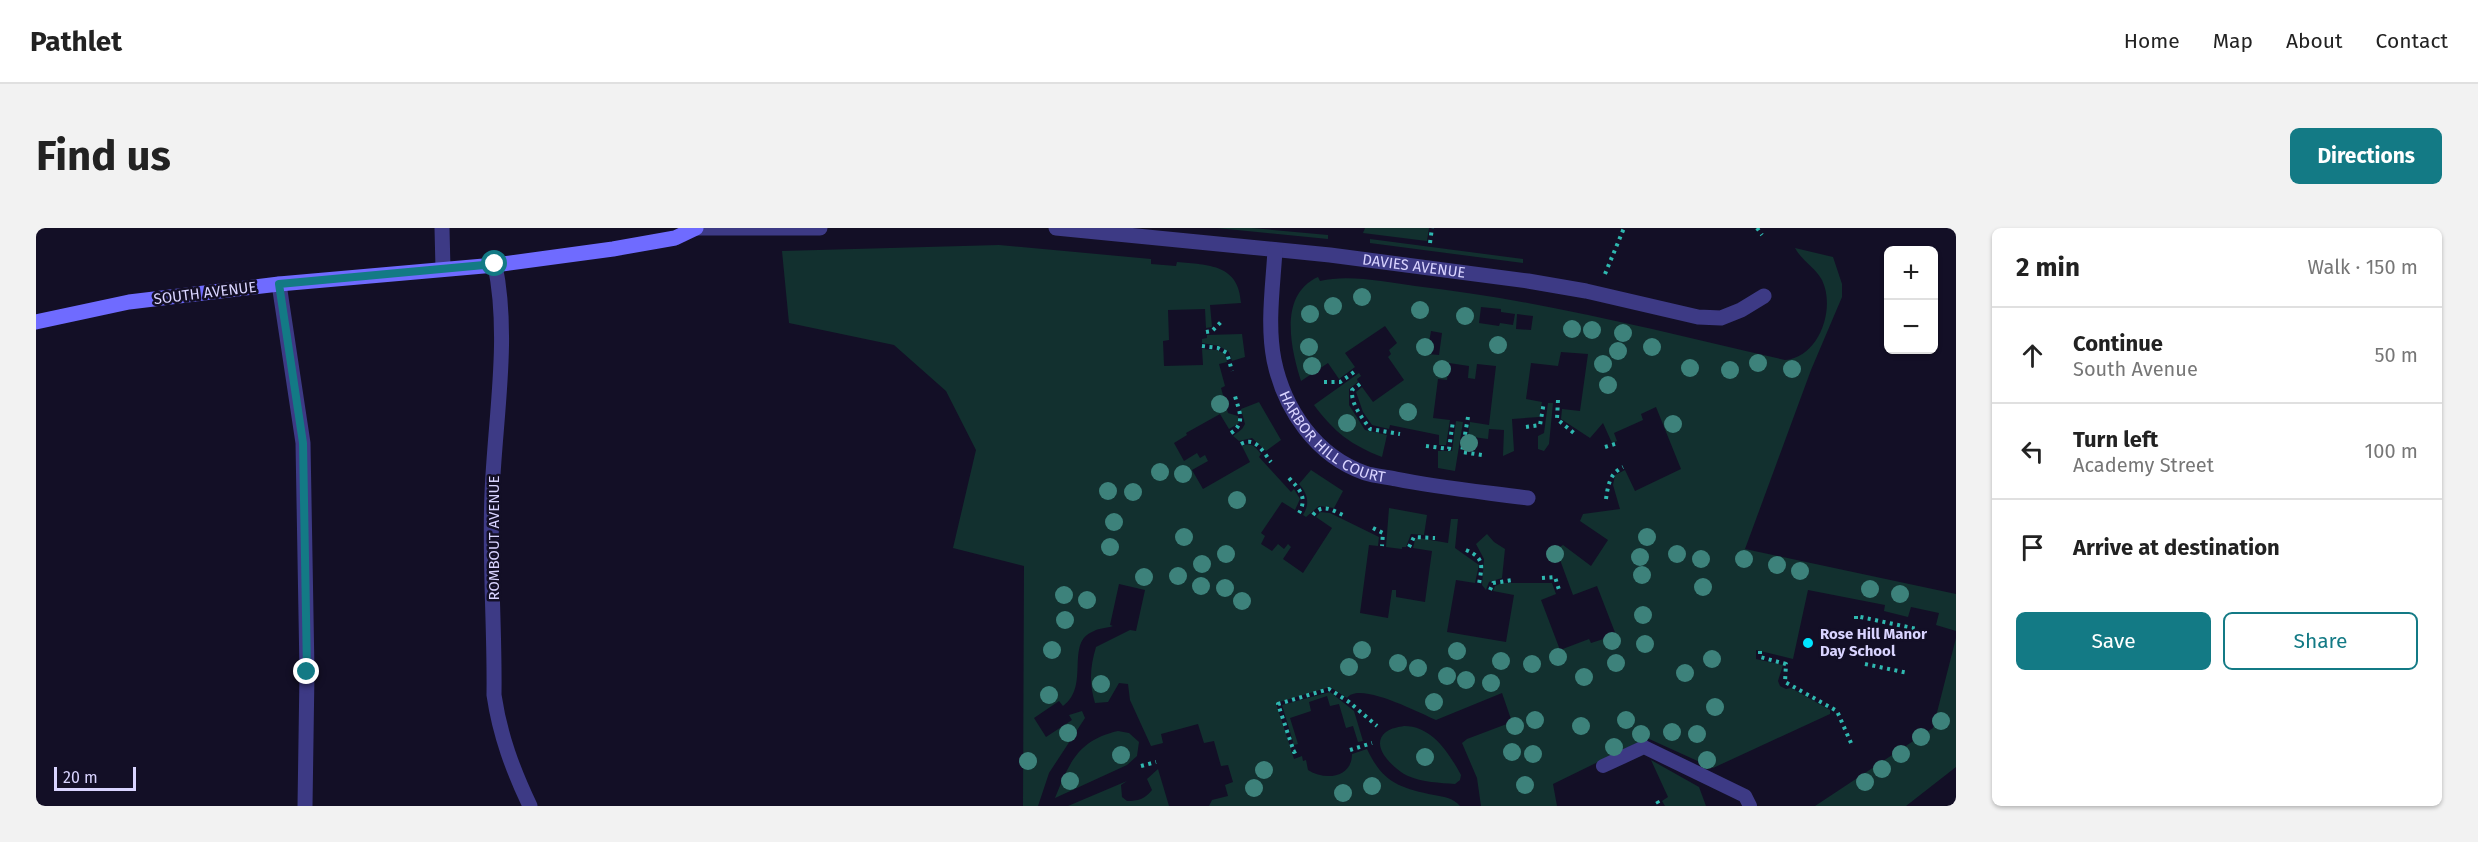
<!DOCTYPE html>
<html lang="en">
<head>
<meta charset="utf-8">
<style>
  :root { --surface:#fff; --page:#f2f2f2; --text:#222; --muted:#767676; --line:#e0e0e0; --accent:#137a85 }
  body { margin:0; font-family:"Fira Sans",sans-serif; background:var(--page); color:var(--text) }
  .controls { position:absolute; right:18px; top:18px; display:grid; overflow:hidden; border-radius:9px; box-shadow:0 2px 4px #0004 }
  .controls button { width:54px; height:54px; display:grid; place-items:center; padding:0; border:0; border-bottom:2px solid var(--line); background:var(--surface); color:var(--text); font:30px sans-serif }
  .scale { position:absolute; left:18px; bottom:15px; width:82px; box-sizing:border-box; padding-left:6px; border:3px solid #d9d4ff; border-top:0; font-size:16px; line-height:21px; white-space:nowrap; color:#d9d4ff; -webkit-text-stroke:4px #130f26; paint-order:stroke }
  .stop { position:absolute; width:18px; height:18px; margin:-14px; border:4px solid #137a85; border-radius:50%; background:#fff }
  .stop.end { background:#137a85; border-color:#fff; box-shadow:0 2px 6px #0008 }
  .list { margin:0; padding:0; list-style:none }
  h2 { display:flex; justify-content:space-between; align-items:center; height:78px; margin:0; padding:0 24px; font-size:26px }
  h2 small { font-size:20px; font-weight:400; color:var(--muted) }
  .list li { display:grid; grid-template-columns:39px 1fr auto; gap:18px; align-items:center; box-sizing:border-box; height:96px; padding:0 24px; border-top:2px solid var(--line) }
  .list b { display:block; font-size:22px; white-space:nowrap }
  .list p { margin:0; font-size:20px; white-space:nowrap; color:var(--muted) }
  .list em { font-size:20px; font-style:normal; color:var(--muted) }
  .actions { display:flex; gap:12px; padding:18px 24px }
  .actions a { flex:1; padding:14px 0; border:2px solid var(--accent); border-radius:9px; text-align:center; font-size:21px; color:var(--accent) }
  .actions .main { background:var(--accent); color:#fff }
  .icon { flex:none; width:33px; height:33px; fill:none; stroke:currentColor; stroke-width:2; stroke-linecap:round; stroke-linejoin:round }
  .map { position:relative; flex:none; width:1920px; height:578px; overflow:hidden; border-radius:9px }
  header { display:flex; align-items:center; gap:36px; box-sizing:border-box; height:84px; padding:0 30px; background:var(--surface); border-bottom:2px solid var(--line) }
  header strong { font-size:28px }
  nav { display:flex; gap:33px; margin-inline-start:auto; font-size:21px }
  .intro { display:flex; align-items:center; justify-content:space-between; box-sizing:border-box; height:144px; padding:0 36px }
  h1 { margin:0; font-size:42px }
  .button { padding:15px 27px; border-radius:9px; background:var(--accent); color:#fff; font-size:21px; font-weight:700 }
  main { display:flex; gap:36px; padding:0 36px }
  aside { flex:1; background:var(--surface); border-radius:9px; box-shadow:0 2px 4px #0004 }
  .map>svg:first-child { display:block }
</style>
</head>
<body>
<header>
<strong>Pathlet</strong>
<nav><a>Home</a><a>Map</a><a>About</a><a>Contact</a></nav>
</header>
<div class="intro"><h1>Find us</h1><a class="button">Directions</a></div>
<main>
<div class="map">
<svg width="1920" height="578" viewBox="0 0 1920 578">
  <rect width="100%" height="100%" fill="#130f26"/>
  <!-- green -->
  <path fill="#12302f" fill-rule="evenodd" d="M 1181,0 L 1216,0 L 1292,7 L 1292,11 Z
    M 1329,0 L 1393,0 L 1391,13 L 1327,5 Z
    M 1334,11 L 1487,31 L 1487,35 L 1334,15 Z
    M 963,17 L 1115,31 L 1115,36 L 1140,38 L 1141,34 C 1172,37 1203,36 1205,75 L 1174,77 L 1176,99 L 1170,100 L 1169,81 L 1132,82 L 1133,112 L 1127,113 L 1128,138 L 1167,137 L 1166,121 L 1181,122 L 1189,126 L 1191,134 L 1183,136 L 1189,158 L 1185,160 L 1192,185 L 1202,188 L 1203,195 L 1193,201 L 1184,186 L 1150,205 L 1151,207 L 1138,215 L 1148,233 L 1161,225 L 1164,230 L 1169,227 L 1172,233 L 1156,242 L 1167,261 L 1214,234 L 1206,218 C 1216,214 1219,219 1225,226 L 1223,229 L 1255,264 L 1258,261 L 1264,271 L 1259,282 L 1246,274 L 1225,305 L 1229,308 L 1225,316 L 1236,323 L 1242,316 L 1248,321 L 1252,316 L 1255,319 L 1247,331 L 1267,345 L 1296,300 L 1280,289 L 1284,284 L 1294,285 L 1343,309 L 1342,318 L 1333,317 L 1324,385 L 1352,390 L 1356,362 L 1360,362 L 1360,369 L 1389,374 L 1396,323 L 1377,320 L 1379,312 L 1383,310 L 1412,315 L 1415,291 L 1422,291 L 1419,320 L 1443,337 L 1439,355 L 1420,352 L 1411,404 L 1470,414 L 1478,367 L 1457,363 L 1459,358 L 1466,355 L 1516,355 L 1520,366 L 1505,372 L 1524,422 L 1553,411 L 1555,415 L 1580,407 L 1561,358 L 1537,367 L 1520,321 L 1527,317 L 1555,338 L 1572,312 L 1544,293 L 1547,286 L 1584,281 L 1577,257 L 1579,247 L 1589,242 L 1599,263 L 1645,241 L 1620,179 L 1605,186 L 1607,192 L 1578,205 L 1581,213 L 1576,215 L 1567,195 L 1554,210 L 1525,191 L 1526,181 L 1544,183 L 1552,126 L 1525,124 L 1522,138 L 1495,135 L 1490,171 L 1506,174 L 1503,189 L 1476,191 L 1478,223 L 1467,228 L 1468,202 L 1453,201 L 1452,211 L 1437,209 L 1436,222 L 1430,221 L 1434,194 L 1453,197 L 1460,138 L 1441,136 L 1439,151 L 1432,150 L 1433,138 L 1413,135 L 1411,152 L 1402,151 L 1397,190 L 1414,192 L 1410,217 L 1403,217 L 1403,207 L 1354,197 L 1353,201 L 1336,197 L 1327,184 L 1320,164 L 1326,159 L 1337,174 L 1368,152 L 1352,129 L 1355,126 L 1353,122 L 1361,115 L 1349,98 L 1309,125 L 1319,139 L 1303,151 L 1292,135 L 1265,153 C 1255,121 1242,67 1282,49 L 1284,53 C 1313,46 1349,54 1379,58 C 1504,72 1626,104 1749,132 C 1783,129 1800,81 1786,52 C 1779,39 1766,33 1759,20 L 1797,29 L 1806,56 L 1806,69 L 1775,142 L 1709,321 L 1920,366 L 1920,403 L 1900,397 L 1903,385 L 1875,379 L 1872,389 L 1848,383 L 1849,377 L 1772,362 L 1757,431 L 1720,422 L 1720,431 L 1747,437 L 1742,453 L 1744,458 L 1750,461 L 1755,460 L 1794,482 L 1794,486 L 1677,540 L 1611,510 L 1517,556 L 1521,578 L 1445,578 L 1441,550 L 1426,515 L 1431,511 L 1476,494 L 1466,465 L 1400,492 C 1383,485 1323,453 1311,470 L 1294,459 L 1240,475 L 1258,531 L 1266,528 L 1267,533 L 1270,532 L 1272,542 C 1289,553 1316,550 1316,526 L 1331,521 C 1347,555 1364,560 1398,567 C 1409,569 1417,570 1424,578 L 1173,578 L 1176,572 L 1192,568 L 1189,557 L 1197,554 L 1192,537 L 1185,538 L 1178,513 L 1168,515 L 1162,496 L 1125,506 L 1127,515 L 1115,518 L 1094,472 L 1092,456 L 1083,455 L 1072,474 L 1059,475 C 1053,455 1054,439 1060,419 L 1094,402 L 1100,403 L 1109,362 L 1083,356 L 1074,397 L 1077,398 C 1071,400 1063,400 1058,403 C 1028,414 1055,458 1027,478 L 1023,473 L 998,490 L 1010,509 L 1036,492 L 1033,487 L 1046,483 L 1049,490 L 1013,545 L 1002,578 L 987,578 L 988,338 L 917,320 L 940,222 L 910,163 L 858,117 L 753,95 L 746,23 ZM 1445,79 L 1465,81 L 1465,84 L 1479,86 L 1477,97 L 1464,95 L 1463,98 L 1443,95 ZM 1481,86 L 1497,88 L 1495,102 L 1480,101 ZM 1395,103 L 1406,105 L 1403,127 L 1391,126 Z
    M 1206,106 L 1209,129 L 1196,133 L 1193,124 L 1183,118 L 1166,115 L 1166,111 L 1171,110 L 1171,107 Z
    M 1323,145 L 1325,148 L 1321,151 L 1322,154 L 1313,161 L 1313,177 L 1329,202 L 1351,207 L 1346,229 C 1315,217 1298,204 1278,177 Z
    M 1223,174 L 1245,212 L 1230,223 L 1216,210 L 1203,213 L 1197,208 L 1206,201 L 1209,196 L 1205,181 Z
    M 1512,175 L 1517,175 L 1513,216 L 1508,223 L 1502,221 L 1502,208 L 1508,205 Z
    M 1420,193 L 1427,194 L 1419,243 L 1402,240 L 1402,223 L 1416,223 Z
    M 1275,242 L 1307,263 L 1298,280 L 1283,278 L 1270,289 L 1267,287 C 1274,276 1272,266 1263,256 Z
    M 1353,280 L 1391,287 L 1388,307 L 1375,306 L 1370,319 L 1366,319 L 1366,321 L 1350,319 Z
    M 1451,306 L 1458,314 L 1469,321 L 1466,350 L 1453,354 L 1450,362 L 1446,357 L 1448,331 L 1440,316 Z
    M 1920,410 L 1920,539 L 1870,578 L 1779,578 L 1897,500 Z
    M 1294,464 L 1318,483 L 1327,513 L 1322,514 L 1317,498 L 1310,500 L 1303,476 L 1294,478 L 1291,468 L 1273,474 L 1275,483 L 1254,490 L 1262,516 L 1258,517 L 1246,477 Z
    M 1368,498 C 1396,498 1413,525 1425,547 L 1424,552 L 1419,556 C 1404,555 1386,554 1372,548 C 1359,542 1332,518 1350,504 C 1355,500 1363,499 1368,498 Z
    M 1082,503 L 1093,505 L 1103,514 L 1101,528 L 1091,537 L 1019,570 C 1033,535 1042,512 1082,503 Z
    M 1615,532 L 1663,559 L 1670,578 L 1629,578 L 1626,573 L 1632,569 Z
    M 1122,541 L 1133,578 L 1032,578 L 1091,553 L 1085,557 L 1086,569 L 1091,573 C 1102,573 1109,571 1116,562 L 1111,551 Z"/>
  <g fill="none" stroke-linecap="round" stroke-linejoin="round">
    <!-- path -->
    <path stroke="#2fb8b0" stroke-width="4" stroke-dasharray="3 4.5" stroke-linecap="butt" d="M 1721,0 L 1726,7
      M 1394,15 L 1396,0
      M 1569,46 L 1588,0
      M 1170,104 L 1176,103 L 1187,92
      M 1166,118 L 1182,120 L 1191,125 L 1196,143
      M 1288,154 L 1304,154 L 1321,142
      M 1324,156 L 1316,162 C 1315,177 1326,189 1334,201 L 1364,206
      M 1522,172 L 1521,191 L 1539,206
      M 1432,189 L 1426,224 L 1446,227
      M 1490,199 L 1504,197 L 1508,174
      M 1195,205 C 1210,195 1203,183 1199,168
      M 1205,216 C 1220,208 1227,224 1235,234
      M 1390,218 L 1413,221 L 1417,193
      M 1569,219 L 1582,215
      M 1253,250 C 1263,261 1272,269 1263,285
      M 1570,271 C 1572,257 1574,245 1587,239
      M 1277,287 C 1286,275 1296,282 1307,287
      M 1337,300 L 1347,305 L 1346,318
      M 1373,319 L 1378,309 L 1399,310
      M 1430,322 C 1449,330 1446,338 1443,356
      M 1506,350 L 1519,349 L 1524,365
      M 1454,362 L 1457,355 L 1477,352
      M 1820,391 L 1820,388 L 1881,401
      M 1724,423 L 1724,429 L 1750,436 L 1749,454 L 1801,483 L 1815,515
      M 1829,436 L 1872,445
      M 1314,522 L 1336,515
      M 1260,523 L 1258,524 L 1242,476 L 1293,461 L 1313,474 L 1341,498
      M 1105,538 L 1120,534
      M 1621,573 L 1624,578"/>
    <!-- lane -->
    <path stroke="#3d3a85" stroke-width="14" d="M 1567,538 L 1608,519 L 1709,568 L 1714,578"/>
    <!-- street -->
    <g stroke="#3d3a85" stroke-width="15">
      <path d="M 406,0 L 407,41"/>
      <path d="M 659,0 L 784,0"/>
      <path id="s1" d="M 1020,0 L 1294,27 L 1492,53 L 1550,63 L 1662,89 L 1685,90 L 1705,82 L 1728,68"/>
      <path id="s2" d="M 1239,22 C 1237,58 1231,96 1238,132 C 1248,181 1280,228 1329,245 C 1338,248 1350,249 1360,251 C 1404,260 1448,264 1492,270"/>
      <path d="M 459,37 C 474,109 459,191 456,265 C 453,332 459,400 458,467 C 464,508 477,542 494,578"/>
      <path d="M 243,56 L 267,215 L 271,444 L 269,578"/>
    </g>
    <!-- secondary -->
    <path stroke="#6f6bff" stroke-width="15" d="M 0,94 L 93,74 L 243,56 L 459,37 L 577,21 L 639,10 L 660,0"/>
  </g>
  <!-- trees -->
  <g fill="#3d827b">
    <circle cx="1326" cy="69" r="9"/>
    <circle cx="1297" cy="78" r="9"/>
    <circle cx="1384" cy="82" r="9"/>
    <circle cx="1274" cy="86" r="9"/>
    <circle cx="1429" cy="88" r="9"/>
    <circle cx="1536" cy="101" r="9"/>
    <circle cx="1556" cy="102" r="9"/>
    <circle cx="1587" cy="105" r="9"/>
    <circle cx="1462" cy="117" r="9"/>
    <circle cx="1273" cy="119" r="9"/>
    <circle cx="1389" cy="119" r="9"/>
    <circle cx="1616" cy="119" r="9"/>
    <circle cx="1582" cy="123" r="9"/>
    <circle cx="1722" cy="135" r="9"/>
    <circle cx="1567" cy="136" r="9"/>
    <circle cx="1276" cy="138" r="9"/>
    <circle cx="1654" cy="140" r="9"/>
    <circle cx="1406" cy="141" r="9"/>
    <circle cx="1756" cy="141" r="9"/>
    <circle cx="1694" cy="142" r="9"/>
    <circle cx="1572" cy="157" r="9"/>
    <circle cx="1184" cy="176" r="9"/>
    <circle cx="1372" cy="184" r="9"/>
    <circle cx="1311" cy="195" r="9"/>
    <circle cx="1637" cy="196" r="9"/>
    <circle cx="1433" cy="215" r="9"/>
    <circle cx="1124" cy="244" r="9"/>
    <circle cx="1147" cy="246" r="9"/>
    <circle cx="1072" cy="263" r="9"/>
    <circle cx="1097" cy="264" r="9"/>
    <circle cx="1201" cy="272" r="9"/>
    <circle cx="1078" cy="294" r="9"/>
    <circle cx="1148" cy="309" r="9"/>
    <circle cx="1611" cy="309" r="9"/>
    <circle cx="1074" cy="319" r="9"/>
    <circle cx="1190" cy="326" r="9"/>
    <circle cx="1519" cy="326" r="9"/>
    <circle cx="1641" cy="326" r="9"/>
    <circle cx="1604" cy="329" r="9"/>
    <circle cx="1665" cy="331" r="9"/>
    <circle cx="1708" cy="331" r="9"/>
    <circle cx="1166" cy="336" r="9"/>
    <circle cx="1741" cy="337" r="9"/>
    <circle cx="1764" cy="343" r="9"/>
    <circle cx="1606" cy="347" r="9"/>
    <circle cx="1142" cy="348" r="9"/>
    <circle cx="1108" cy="349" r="9"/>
    <circle cx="1165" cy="358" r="9"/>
    <circle cx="1667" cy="359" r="9"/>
    <circle cx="1189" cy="360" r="9"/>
    <circle cx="1834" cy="361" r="9"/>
    <circle cx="1864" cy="366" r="9"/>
    <circle cx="1028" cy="367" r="9"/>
    <circle cx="1051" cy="372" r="9"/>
    <circle cx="1206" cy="373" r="9"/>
    <circle cx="1607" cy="387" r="9"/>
    <circle cx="1029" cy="392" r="9"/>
    <circle cx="1576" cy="413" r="9"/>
    <circle cx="1609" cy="416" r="9"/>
    <circle cx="1016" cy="422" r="9"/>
    <circle cx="1326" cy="422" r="9"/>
    <circle cx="1421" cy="423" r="9"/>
    <circle cx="1522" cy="429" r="9"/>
    <circle cx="1676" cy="431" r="9"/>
    <circle cx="1465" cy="433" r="9"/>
    <circle cx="1362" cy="435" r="9"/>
    <circle cx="1580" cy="435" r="9"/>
    <circle cx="1496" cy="436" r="9"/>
    <circle cx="1313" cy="439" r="9"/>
    <circle cx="1382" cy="440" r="9"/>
    <circle cx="1649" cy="445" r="9"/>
    <circle cx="1411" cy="448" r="9"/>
    <circle cx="1548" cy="449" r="9"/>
    <circle cx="1430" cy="452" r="9"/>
    <circle cx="1455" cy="455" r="9"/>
    <circle cx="1065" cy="456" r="9"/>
    <circle cx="1013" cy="467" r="9"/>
    <circle cx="1398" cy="474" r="9"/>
    <circle cx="1679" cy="479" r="9"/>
    <circle cx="1499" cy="492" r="9"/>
    <circle cx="1590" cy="492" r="9"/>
    <circle cx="1905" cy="493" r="9"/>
    <circle cx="1479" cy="498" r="9"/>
    <circle cx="1545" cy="498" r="9"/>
    <circle cx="1636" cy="504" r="9"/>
    <circle cx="1032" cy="505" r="9"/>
    <circle cx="1605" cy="506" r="9"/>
    <circle cx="1661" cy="506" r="9"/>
    <circle cx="1885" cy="509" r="9"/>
    <circle cx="1578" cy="519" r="9"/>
    <circle cx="1476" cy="524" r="9"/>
    <circle cx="1497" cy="526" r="9"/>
    <circle cx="1865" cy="526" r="9"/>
    <circle cx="1085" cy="527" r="9"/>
    <circle cx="1389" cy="529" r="9"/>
    <circle cx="1671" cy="532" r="9"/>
    <circle cx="992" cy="533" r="9"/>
    <circle cx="1846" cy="541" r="9"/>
    <circle cx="1228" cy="542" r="9"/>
    <circle cx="1034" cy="553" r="9"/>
    <circle cx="1829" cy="554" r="9"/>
    <circle cx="1489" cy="557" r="9"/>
    <circle cx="1336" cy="558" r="9"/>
    <circle cx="1218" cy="560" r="9"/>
    <circle cx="1307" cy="565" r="9"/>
  </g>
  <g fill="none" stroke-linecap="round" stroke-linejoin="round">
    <!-- route -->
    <path stroke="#137a85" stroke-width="8" d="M 271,444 L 267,215 L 243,56 L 459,36"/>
  </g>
  <!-- markers -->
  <circle fill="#00e5ff" stroke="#130f26" stroke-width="2" cx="1772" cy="415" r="6"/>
  <g text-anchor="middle" stroke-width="5" stroke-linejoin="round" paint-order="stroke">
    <!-- street labels -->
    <g font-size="15" fill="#d9d4ff" stroke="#130f26">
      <text dy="5" stroke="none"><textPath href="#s1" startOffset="360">DAVIES AVENUE</textPath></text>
      <text transform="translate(169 65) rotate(-7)" y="5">SOUTH AVENUE</text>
      <text dy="5" stroke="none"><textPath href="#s2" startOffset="213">HARBOR HILL COURT</textPath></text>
      <text transform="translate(458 310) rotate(-90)" y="5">ROMBOUT AVENUE</text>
    </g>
    <!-- poi labels -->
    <g font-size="15" font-weight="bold" fill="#d9d4ff" stroke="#130f26" text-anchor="start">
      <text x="1784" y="411">Rose Hill Manor<tspan x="1784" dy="17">Day School</tspan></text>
    </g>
  </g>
</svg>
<div class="controls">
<button>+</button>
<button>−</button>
</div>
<div class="scale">20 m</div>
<div class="stop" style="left:459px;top:36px"></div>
<div class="stop end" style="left:271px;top:444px"></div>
</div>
<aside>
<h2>2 min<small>Walk · 150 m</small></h2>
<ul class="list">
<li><svg class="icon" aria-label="ahead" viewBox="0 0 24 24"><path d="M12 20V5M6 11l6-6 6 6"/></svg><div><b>Continue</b><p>South Avenue</p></div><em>50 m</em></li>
<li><svg class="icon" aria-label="left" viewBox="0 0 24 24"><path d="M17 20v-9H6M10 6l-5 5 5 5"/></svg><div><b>Turn left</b><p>Academy Street</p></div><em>100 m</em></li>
<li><svg class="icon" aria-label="arrive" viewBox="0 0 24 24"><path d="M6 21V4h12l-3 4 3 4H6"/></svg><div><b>Arrive at destination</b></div></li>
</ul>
<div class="actions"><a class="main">Save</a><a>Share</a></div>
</aside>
</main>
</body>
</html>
